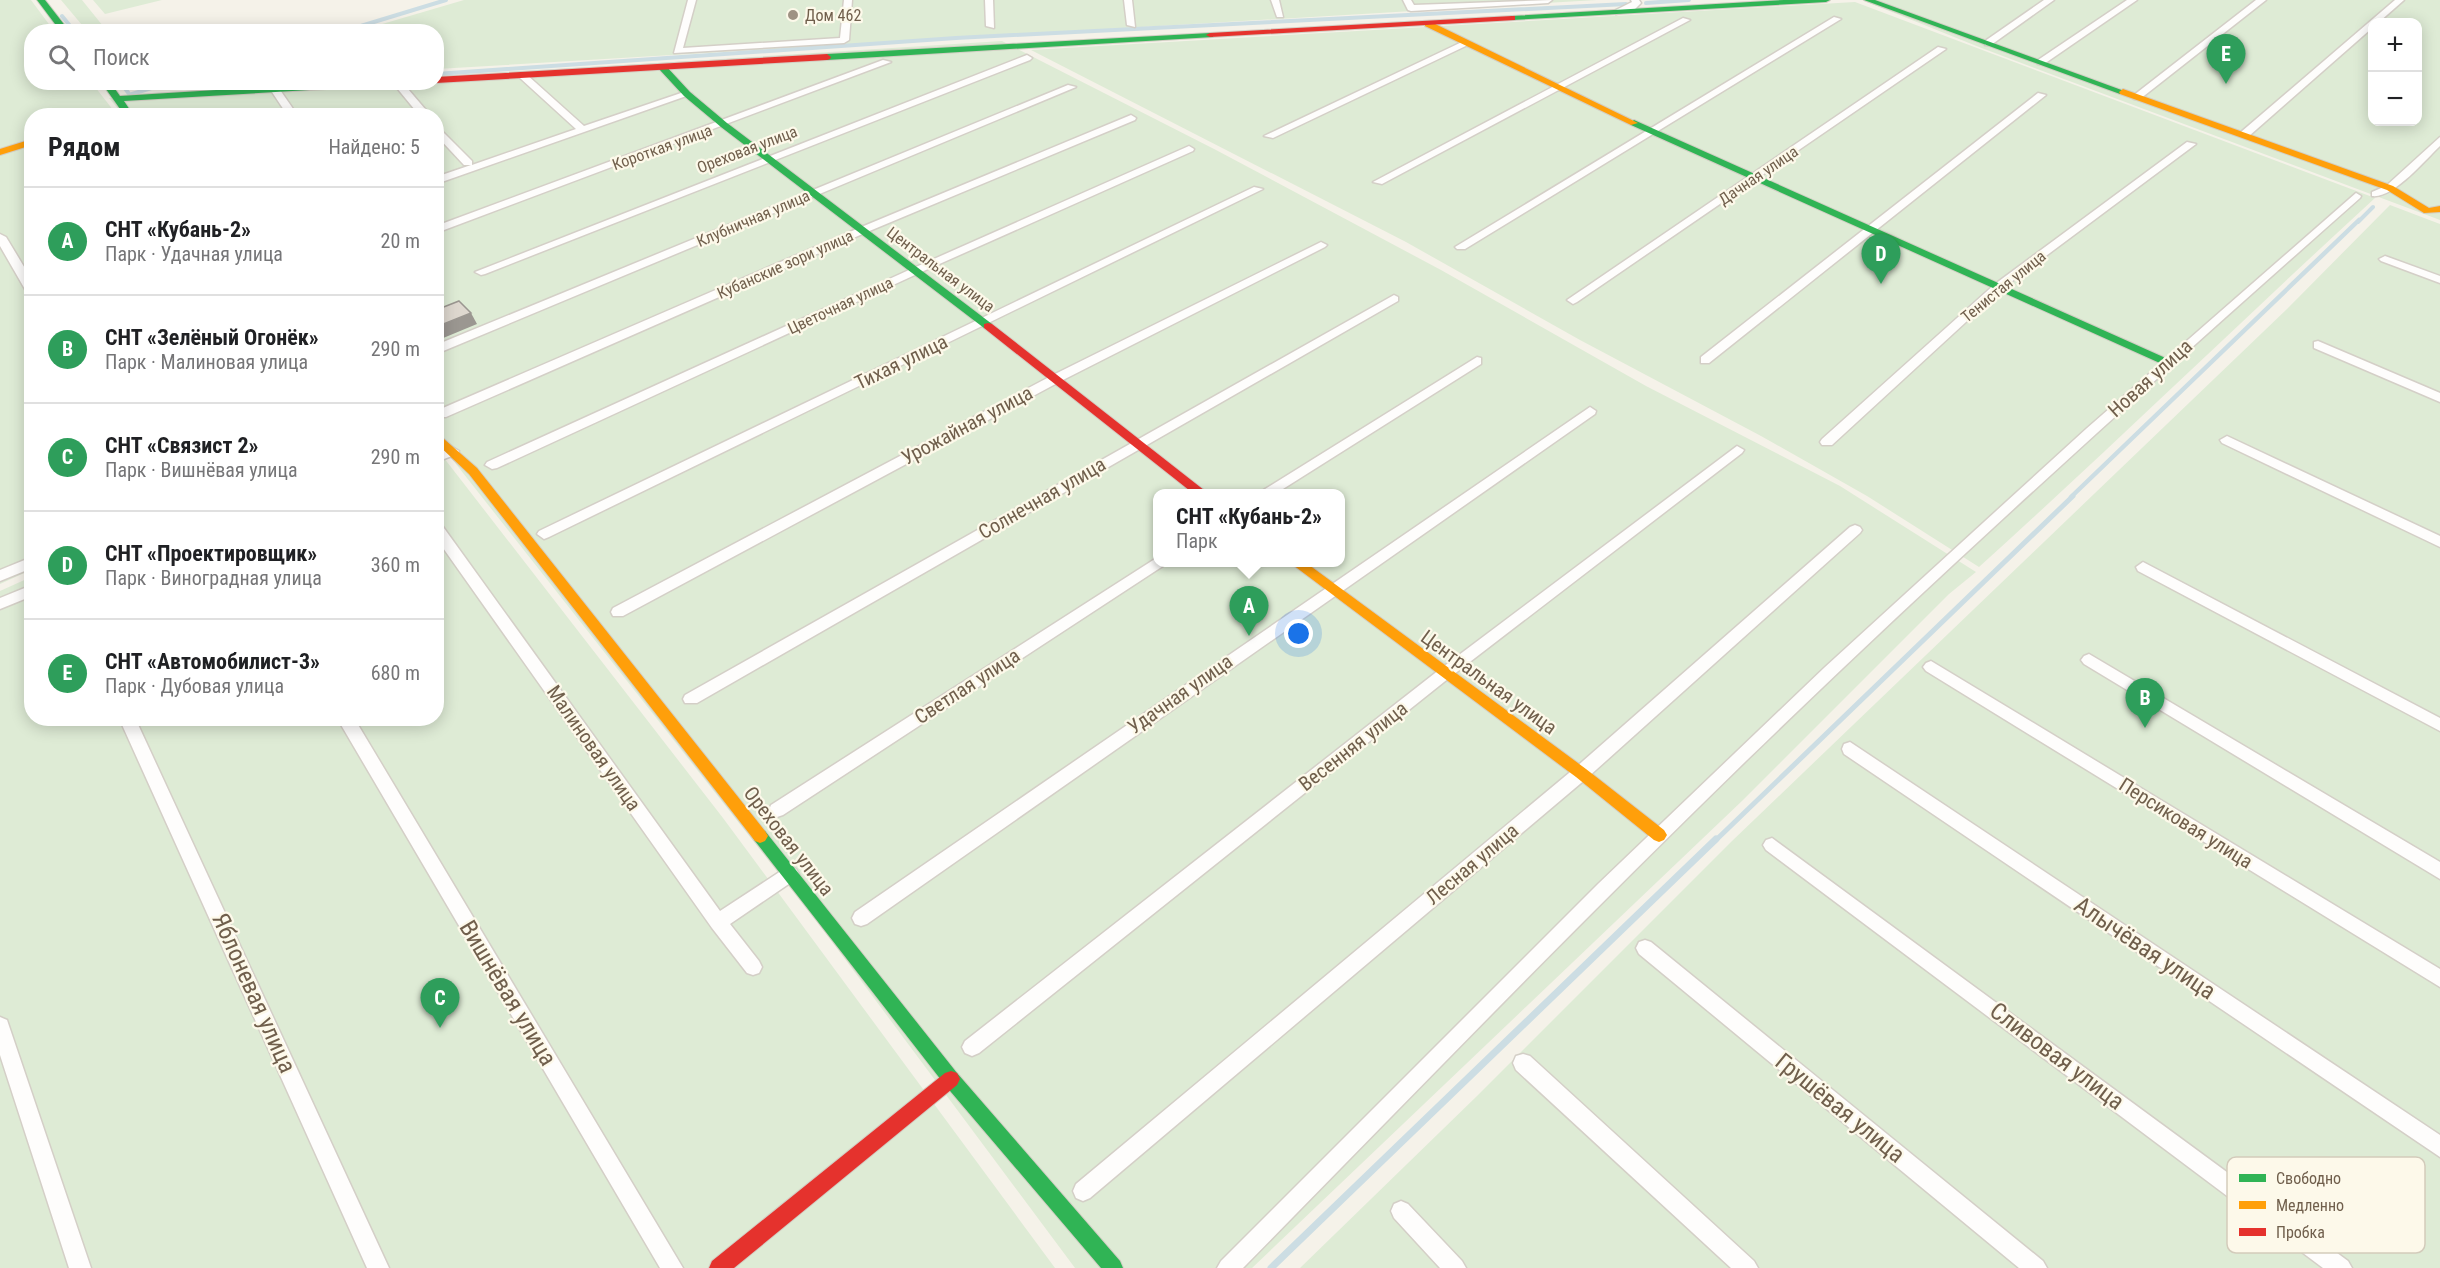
<!DOCTYPE html>
<html lang="ru">
<head>
<meta charset="utf-8">
<style>
  :root { --surface:#fff; --page:#f6f6f6; --text:#202124; --muted:#757577; --line:#e0e0e0; --accent:#db2777 }
  body { margin:0; font-family:"Roboto Condensed",sans-serif; background:var(--page); color:var(--text) }
  .controls { position:absolute; right:18px; top:18px; display:grid; overflow:hidden; border-radius:12px; box-shadow:0 3px 15px #0003 }
  .controls button { width:54px; height:54px; display:grid; place-items:center; padding:0; border:0; border-bottom:2px solid var(--line); background:var(--surface); color:var(--text); font:30px sans-serif }
  .you { position:absolute; left:1299px; top:634px; width:21px; height:21px; margin:-15px; border:4px solid #fff; border-radius:50%; background:#1a73e8; box-shadow:0 0 0 9px #1a73e833 }
  .badge { display:grid; place-items:center; width:39px; height:39px; border-radius:50%; background:var(--accent); color:#fff; font-size:20px; font-weight:700 }
  .pin { position:absolute; translate:-50% -50px; filter:drop-shadow(0 2px 3px #0008) }
  .pin::after { content:''; position:absolute; top:32px; width:21px; height:18px; background:inherit; clip-path:polygon(0 0,100% 0,50% 100%) }
  .popup { position:absolute; left:1153px; top:489px; width:192px; height:78px; box-sizing:border-box; display:grid; place-content:center; border-radius:12px; background:var(--surface); filter:drop-shadow(0 2px 4px #0005); font-size:20px; white-space:nowrap; color:var(--muted) }
  .popup b { font-size:22px; color:var(--text) }
  .popup::after { content:''; position:absolute; left:50%; top:100%; margin-left:-12px; border:12px solid transparent; border-top-color:var(--surface) }
  .list { margin:0; padding:0; list-style:none }
  h2 { display:flex; justify-content:space-between; align-items:center; height:78px; margin:0; padding:0 24px; font-size:26px }
  h2 small { font-size:20px; font-weight:400; color:var(--muted) }
  .list li { display:grid; grid-template-columns:39px 1fr auto; gap:18px; align-items:center; box-sizing:border-box; height:108px; padding:0 24px; border-top:2px solid var(--line) }
  .list b { display:block; font-size:22px; white-space:nowrap }
  .list p { margin:0; font-size:20px; white-space:nowrap; color:var(--muted) }
  .list em { font-size:20px; font-style:normal; color:var(--muted) }
  .icon { flex:none; width:33px; height:33px; fill:none; stroke:currentColor; stroke-width:2; stroke-linecap:round; stroke-linejoin:round }
  .map { position:relative; flex:none; width:2440px; height:1268px; overflow:hidden }
  .search { position:absolute; background:var(--surface); box-shadow:0 3px 15px #0003; left:24px; top:24px; width:420px; height:66px; display:flex; align-items:center; gap:15px; box-sizing:border-box; padding:0 21px; border-radius:24px; color:var(--muted); font-size:22px }
  .panel { position:absolute; background:var(--surface); box-shadow:0 3px 15px #0003; left:24px; top:108px; width:420px; height:618px; border-radius:24px }
  .map>svg:first-child { display:block }
</style>
</head>
<body>
<div class="map">
<svg width="2440" height="1268" viewBox="0 0 2440 1268">
  <rect width="100%" height="100%" fill="#f5f2e9"/>
  <!-- green -->
  <path fill="#deebd5" fill-rule="evenodd" d="M 0,0 L 31,0 L 54,31 L 32,32 L 32,82 L 92,83 L 117,115 L 32,116 L 31,570 L 0,584 Z
    M 61,0 L 82,0 L 107,31 L 87,31 Z
    M 93,0 L 162,0 L 105,14 Z
    M 464,0 L 1597,0 L 437,69 L 436,32 L 355,32 Z
    M 1862,0 L 2440,0 L 2440,220 L 1979,47 ZM 2372,22 L 2418,22 L 2418,122 L 2372,122 Z
    M 1855,2 L 2375,198 C 2242,320 2113,446 1979,567 L 1867,496 L 1761,436 L 1580,340 L 1406,242 L 1031,50 Z
    M 1002,41 L 1216,150 L 1441,270 L 1646,386 L 1840,486 L 1976,572 L 1949,594 L 1743,800 L 1252,1268 L 1075,1268 L 821,927 L 437,440 L 436,116 L 123,115 L 109,98 L 349,83 L 436,82 L 437,77 ZM 1158,494 L 1340,494 L 1340,562 L 1158,562 Z
    M 2390,205 L 2440,224 L 2440,1268 L 1300,1268 L 1477,1096 L 1732,841 L 2287,309 Z
    M 437,449 L 723,818 L 1055,1268 L 0,1268 L 0,591 L 31,577 L 32,718 L 436,718 Z"/>
  <g fill="none" stroke-linecap="round" stroke-linejoin="round">
    <!-- stream-far3 -->
    <path stroke="#ccdde3" stroke-width="4" d="M 1646,3 L 1689,0
      M 62,16 L 75,32
      M 341,32 L 446,0
      M 436,74 L 956,38 L 1626,4
      M 120,82 L 130,95 L 136,94
      M 217,89 L 309,82
      M 132,94 L 171,82
      M 2358,222 L 2373,207"/>
    <!-- stream-far2 -->
    <path stroke="#ccdde3" stroke-width="4.5" d="M 2071,497 L 2359,220"/>
    <!-- stream-far1 -->
    <path stroke="#ccdde3" stroke-width="5" d="M 1715,841 L 2073,496"/>
    <!-- stream -->
    <path stroke="#ccdde3" stroke-width="7" d="M 1271,1268 L 1716,839"/>
    <defs>
      <path id="street" d="M 688,0 L 696,0 L 683,48 L 840,38 L 844,0 L 852,0 L 849,40 L 844,43 L 674,53 Z
        M 985,0 L 993,0 L 994,28 L 986,26 Z
        M 1124,0 L 1132,0 L 1135,27 L 1127,25 Z
        M 1271,0 L 1279,0 L 1283,17 L 1277,17 Z
        M 1403,0 L 1411,0 L 1414,5 L 1552,0 L 1548,3 L 1411,11 L 1408,10 Z
        M 1631,0 L 1639,0 L 1641,3 L 1634,10 L 1616,14 L 1616,10 L 1632,2 Z
        M 2044,0 L 2054,0 L 1991,45 L 1985,45 L 1985,41 Z
        M 2127,0 L 2137,0 L 2044,64 L 2038,64 L 2038,60 Z
        M 2256,0 L 2266,0 L 2140,99 L 2134,99 L 2134,95 Z
        M 2395,0 L 2404,0 L 2379,22 L 2372,22 L 2372,28 L 2249,136 L 2241,136 L 2241,132 Z
        M 1834,17 L 1841,19 L 1465,249 L 1457,249 L 1455,247 Z
        M 1683,18 L 1690,20 L 1382,184 L 1373,182 Z
        M 1464,41 L 1472,43 L 1273,138 L 1264,136 Z
        M 1938,47 L 1946,49 L 1577,302 L 1573,304 L 1567,300 Z
        M 1027,55 L 1032,58 L 1030,60 L 485,274 L 481,275 L 475,272 Z
        M 883,60 L 891,62 L 436,233 L 436,226 Z
        M 520,74 L 526,74 L 584,126 L 684,92 L 692,94 L 436,184 L 436,177 L 471,165 L 464,165 L 436,135 L 436,125 L 472,161 L 472,165 L 576,129 L 520,78 Z
        M 392,82 L 402,82 L 431,116 L 420,116 Z
        M 1068,85 L 1076,87 L 436,354 L 436,345 Z
        M 275,86 L 278,87 L 298,116 L 288,116 L 270,89 Z
        M 2038,93 L 2046,95 L 1709,363 L 1701,363 L 1701,357 Z
        M 1131,115 L 1136,118 L 1135,120 L 867,232 L 446,417 L 436,417 L 436,411 L 859,228 Z
        M 2440,137 L 2440,146 C 2425,160 2393,199 2372,196 L 2372,192 L 2386,186 Z
        M 2187,142 L 2196,144 L 2003,288 L 1832,445 L 1822,445 L 1820,442 L 1822,439 L 1995,284 Z
        M 1189,146 L 1194,149 L 1193,151 L 917,274 L 497,468 L 492,469 L 485,465 L 487,462 L 909,270 Z
        M 1254,187 L 1263,189 L 549,537 L 544,539 L 537,534 L 539,531 Z
        M 2356,193 L 2361,196 L 2360,198 C 2152,382 1946,567 1747,760 C 1576,926 1410,1098 1243,1268 L 1217,1268 L 1221,1261 L 1598,884 L 1824,668 L 2086,429 Z
        M 0,234 L 6,237 L 32,280 L 32,294 L 26,291 L 0,246 Z
        M 1321,242 L 1327,245 L 1325,247 L 1061,381 L 623,616 L 613,616 L 611,612 L 613,608 L 1053,375 Z
        M 2385,256 L 2440,276 L 2440,283 L 2381,261 L 2379,259 Z
        M 1394,295 L 1398,297 L 1398,301 L 697,703 L 685,703 L 683,699 L 685,695 Z
        M 2318,341 L 2440,393 L 2440,402 L 2314,348 L 2314,342 Z
        M 1477,357 L 1481,358 L 1481,364 L 1275,494 L 1257,494 Z
        M 1590,407 L 1596,411 L 1595,414 L 867,924 L 861,926 L 855,924 L 852,918 L 855,912 Z
        M 2227,436 L 2440,536 L 2440,547 L 2222,443 L 2220,440 Z
        M 1737,446 L 1744,450 L 1742,453 L 1449,678 L 979,1053 L 972,1056 L 965,1053 L 962,1047 L 965,1041 L 1439,670 Z
        M 452,447 L 459,451 L 457,454 L 436,462 L 436,453 Z
        M 436,522 L 441,524 L 720,911 L 784,869 L 790,866 L 796,869 L 799,874 L 796,879 L 730,924 L 759,961 L 762,967 L 759,973 L 753,975 L 747,973 L 712,928 L 436,538 Z
        M 1855,525 L 1860,527 L 1862,530 L 1860,533 L 1587,778 L 1090,1198 L 1083,1201 L 1076,1198 L 1073,1191 L 1076,1184 L 1575,768 L 1850,527 Z
        M 32,557 L 32,568 L 0,581 L 0,570 Z
        M 1158,557 L 1158,562 L 1165,562 L 1163,566 L 783,815 L 777,817 L 771,815 L 769,810 L 771,805 Z
        M 2143,562 L 2440,718 L 2440,731 L 2138,571 L 2136,567 Z
        M 32,585 L 32,596 L 0,609 L 0,598 Z
        M 2089,654 L 2440,862 L 2440,879 L 2084,664 L 2081,660 L 2084,656 Z
        M 1931,661 L 2440,969 L 2440,987 L 1926,671 L 1923,667 L 1926,663 Z
        M 119,718 L 135,718 L 389,1268 L 367,1268 Z
        M 337,718 L 354,718 L 683,1268 L 660,1268 Z
        M 1850,742 L 2440,1135 L 2440,1157 L 1844,754 L 1842,749 L 1844,744 Z
        M 1772,838 L 2348,1261 L 2352,1268 L 2323,1268 L 1766,850 L 1763,845 L 1766,840 Z
        M 1645,940 L 1651,942 L 2043,1261 L 2047,1268 L 2019,1268 L 1639,954 L 1636,948 L 1639,942 Z
        M 0,1017 L 7,1020 L 9,1026 L 91,1268 L 69,1268 L 0,1055 Z
        M 1523,1054 L 1530,1056 L 1754,1261 L 1758,1268 L 1731,1268 L 1516,1070 L 1513,1063 L 1516,1056 Z
        M 1401,1201 L 1408,1204 L 1462,1261 L 1466,1268 L 1440,1268 L 1394,1218 L 1391,1211 L 1394,1204 Z"/>
      <path id="fast" d="M 37,0 L 45,0 L 70,32 L 61,32 Z
        M 1784,0 L 1830,0 L 1826,2 L 1512,20 L 1508,18 L 1512,16 Z
        M 1864,0 L 1875,0 L 2127,92 L 2120,94 Z
        M 1210,33 L 1213,33 L 1213,37 L 827,60 L 823,57 L 827,54 Z
        M 659,65 L 665,65 L 690,92 L 727,123 L 992,324 L 992,328 L 984,328 L 721,127 L 684,96 L 659,69 Z
        M 101,82 L 110,82 L 120,96 L 345,82 L 399,82 L 395,85 L 124,101 L 134,116 L 125,116 Z
        M 1634,120 L 2170,360 L 2172,362 L 2166,365 L 2162,364 L 1631,125 L 1630,123 Z
        M 760,829 L 765,831 L 957,1073 L 1120,1261 L 1123,1268 L 1101,1268 L 945,1085 L 755,841 L 752,836 L 755,831 Z"/>
      <path id="slow" d="M 1425,22 L 1431,22 L 1638,123 L 1631,125 L 1425,26 Z
        M 2123,89 L 2393,186 L 2429,208 L 2440,206 L 2440,212 L 2424,213 L 2387,190 L 2120,94 L 2119,92 Z
        M 32,139 L 32,145 L 0,155 L 0,149 Z
        M 436,432 L 477,468 L 765,831 L 768,836 L 765,841 L 760,843 L 755,841 L 469,474 L 436,443 Z
        M 1289,562 L 1305,562 L 1586,769 L 1664,830 L 1667,835 L 1664,840 L 1659,842 L 1654,840 L 1576,777 Z"/>
      <path id="jam" d="M 1512,16 L 1515,16 L 1515,20 L 1210,37 L 1206,35 L 1210,33 Z
        M 827,54 L 831,57 L 830,59 L 827,60 L 436,83 L 436,77 Z
        M 988,323 L 992,324 L 1209,494 L 1194,494 L 984,328 L 984,324 Z
        M 951,1071 L 957,1073 L 960,1079 L 957,1085 L 734,1268 L 709,1268 L 712,1261 L 945,1073 Z"/>
    </defs>
    <!-- street casing -->
    <use href="#street" stroke="#d4cfc7" stroke-width="3"/>
    <!-- fast casing -->
    <use href="#fast" stroke="#d3cec4" stroke-width="2"/>
    <!-- slow casing -->
    <use href="#slow" stroke="#d3cec4" stroke-width="2"/>
    <!-- jam casing -->
    <use href="#jam" stroke="#d3cec4" stroke-width="2"/>
    <!-- street -->
    <use href="#street" fill="#fefdfc" fill-rule="evenodd"/>
    <!-- fast -->
    <use href="#fast" fill="#30b455" fill-rule="evenodd"/>
    <!-- slow -->
    <use href="#slow" fill="#ff9f0a" fill-rule="evenodd"/>
    <!-- jam -->
    <use href="#jam" fill="#e5322d" fill-rule="evenodd"/>
  </g>
  <!-- shaded-wall -->
  <path fill="#9b9791" d="M 471,313 L 477,324 L 436,341 L 436,327 Z"/>
  <!-- building -->
  <path fill="#ded8cf" stroke="#9b9791" stroke-width="1.5" d="M 459,301 L 471,313 L 436,327 L 436,310 Z"/>
  <!-- markers -->
  <circle fill="#9f9283" stroke="#fdf9ea" stroke-width="2" cx="793" cy="15" r="6"/>
  <g text-anchor="middle" stroke-width="4.5" stroke-linejoin="round" paint-order="stroke">
    <!-- far-poi labels -->
    <g font-size="16" fill="#705f4c" stroke="#fdf9ea" text-anchor="start">
      <text x="805" y="21">Дом 462</text>
    </g>
    <!-- far-street labels -->
    <g font-size="16" fill="#705f4c" stroke="#fdf9ea">
      <text transform="translate(662 147) rotate(-20)" y="6">Короткая улица</text>
      <text transform="translate(747 149) rotate(-21)" y="6">Ореховая улица</text>
      <text transform="translate(1758 175) rotate(-34)" y="6">Дачная улица</text>
      <text transform="translate(753 218) rotate(-23)" y="6">Клубничная улица</text>
      <text transform="translate(785 264) rotate(-24)" y="6">Кубанские зори улица</text>
      <text transform="translate(941 269) rotate(37)" y="6">Центральная улица</text>
      <text transform="translate(2003 286) rotate(-39)" y="6">Тенистая улица</text>
      <text transform="translate(840 305) rotate(-25)" y="6">Цветочная улица</text>
    </g>
    <!-- street labels -->
    <g font-size="20" fill="#705f4c" stroke="#fdf9ea">
      <text transform="translate(901 362) rotate(-26)" y="7">Тихая улица</text>
      <text transform="translate(2150 378) rotate(-42)" y="7">Новая улица</text>
      <text transform="translate(967 425) rotate(-28)" y="7">Урожайная улица</text>
      <text transform="translate(1042 498) rotate(-30)" y="7">Солнечная улица</text>
      <text transform="translate(1489 682) rotate(36)" y="7">Центральная улица</text>
      <text transform="translate(967 686) rotate(-33)" y="7">Светлая улица</text>
      <text transform="translate(1180 694) rotate(-35)" y="7">Удачная улица</text>
      <text transform="translate(1353 746) rotate(-38)" y="7">Весенняя улица</text>
      <text transform="translate(594 748) rotate(55)" y="7">Малиновая улица</text>
      <text transform="translate(2186 823) rotate(32)" y="7">Персиковая улица</text>
      <text transform="translate(789 841) rotate(52)" y="7">Ореховая улица</text>
      <text transform="translate(1472 864) rotate(-40)" y="7">Лесная улица</text>
    </g>
    <!-- near-street labels -->
    <g font-size="24" fill="#705f4c" stroke="#fdf9ea">
      <text transform="translate(2145 948) rotate(34)" y="8">Алычёвая улица</text>
      <text transform="translate(254 993) rotate(66)" y="8">Яблоневая улица</text>
      <text transform="translate(508 993) rotate(59)" y="8">Вишнёвая улица</text>
      <text transform="translate(2057 1056) rotate(37)" y="8">Сливовая улица</text>
      <text transform="translate(1840 1108) rotate(39)" y="8">Грушёвая улица</text>
    </g>
  </g>
  <!-- legend -->
  <rect x="2227" y="1157" width="198" height="96" rx="9" fill="#fdf9ea" stroke="#d3cbbb" stroke-width="1.5"/>
  <rect x="2239" y="1174" width="27" height="8" fill="#30b455"/>
  <rect x="2239" y="1201" width="27" height="8" fill="#ff9f0a"/>
  <rect x="2239" y="1228" width="27" height="8" fill="#e5322d"/>
  <g font-size="16" fill="#705f4c">
    <text x="2276" y="1184">Свободно</text>
    <text x="2276" y="1211">Медленно</text>
    <text x="2276" y="1238">Пробка</text>
  </g>
</svg>
<div class="controls">
<button>+</button>
<button>−</button>
</div>
<div class="you"></div>
<div class="pin badge" style="left:1249px;top:636px;background:#2e9e5b">A</div>
<div class="popup"><b>СНТ «Кубань-2»</b>Парк</div>
<div class="pin badge" style="left:2145px;top:728px;background:#2e9e5b">B</div>
<div class="pin badge" style="left:440px;top:1028px;background:#2e9e5b">C</div>
<div class="pin badge" style="left:1881px;top:284px;background:#2e9e5b">D</div>
<div class="pin badge" style="left:2226px;top:84px;background:#2e9e5b">E</div>
<div class="search"><svg class="icon" aria-label="search" viewBox="0 0 24 24"><circle cx="10" cy="10" r="6"/><path d="M15 15l6 6"/></svg>Поиск</div>
<section class="panel">
<h2>Рядом<small>Найдено: 5</small></h2>
<ul class="list">
<li><span class="badge" style="background:#2e9e5b">A</span><div><b>СНТ «Кубань-2»</b><p>Парк · Удачная улица</p></div><em>20 m</em></li>
<li><span class="badge" style="background:#2e9e5b">B</span><div><b>СНТ «Зелёный Огонёк»</b><p>Парк · Малиновая улица</p></div><em>290 m</em></li>
<li><span class="badge" style="background:#2e9e5b">C</span><div><b>СНТ «Связист 2»</b><p>Парк · Вишнёвая улица</p></div><em>290 m</em></li>
<li><span class="badge" style="background:#2e9e5b">D</span><div><b>СНТ «Проектировщик»</b><p>Парк · Виноградная улица</p></div><em>360 m</em></li>
<li><span class="badge" style="background:#2e9e5b">E</span><div><b>СНТ «Автомобилист-3»</b><p>Парк · Дубовая улица</p></div><em>680 m</em></li>
</ul>
</section>
</div>
</body>
</html>
